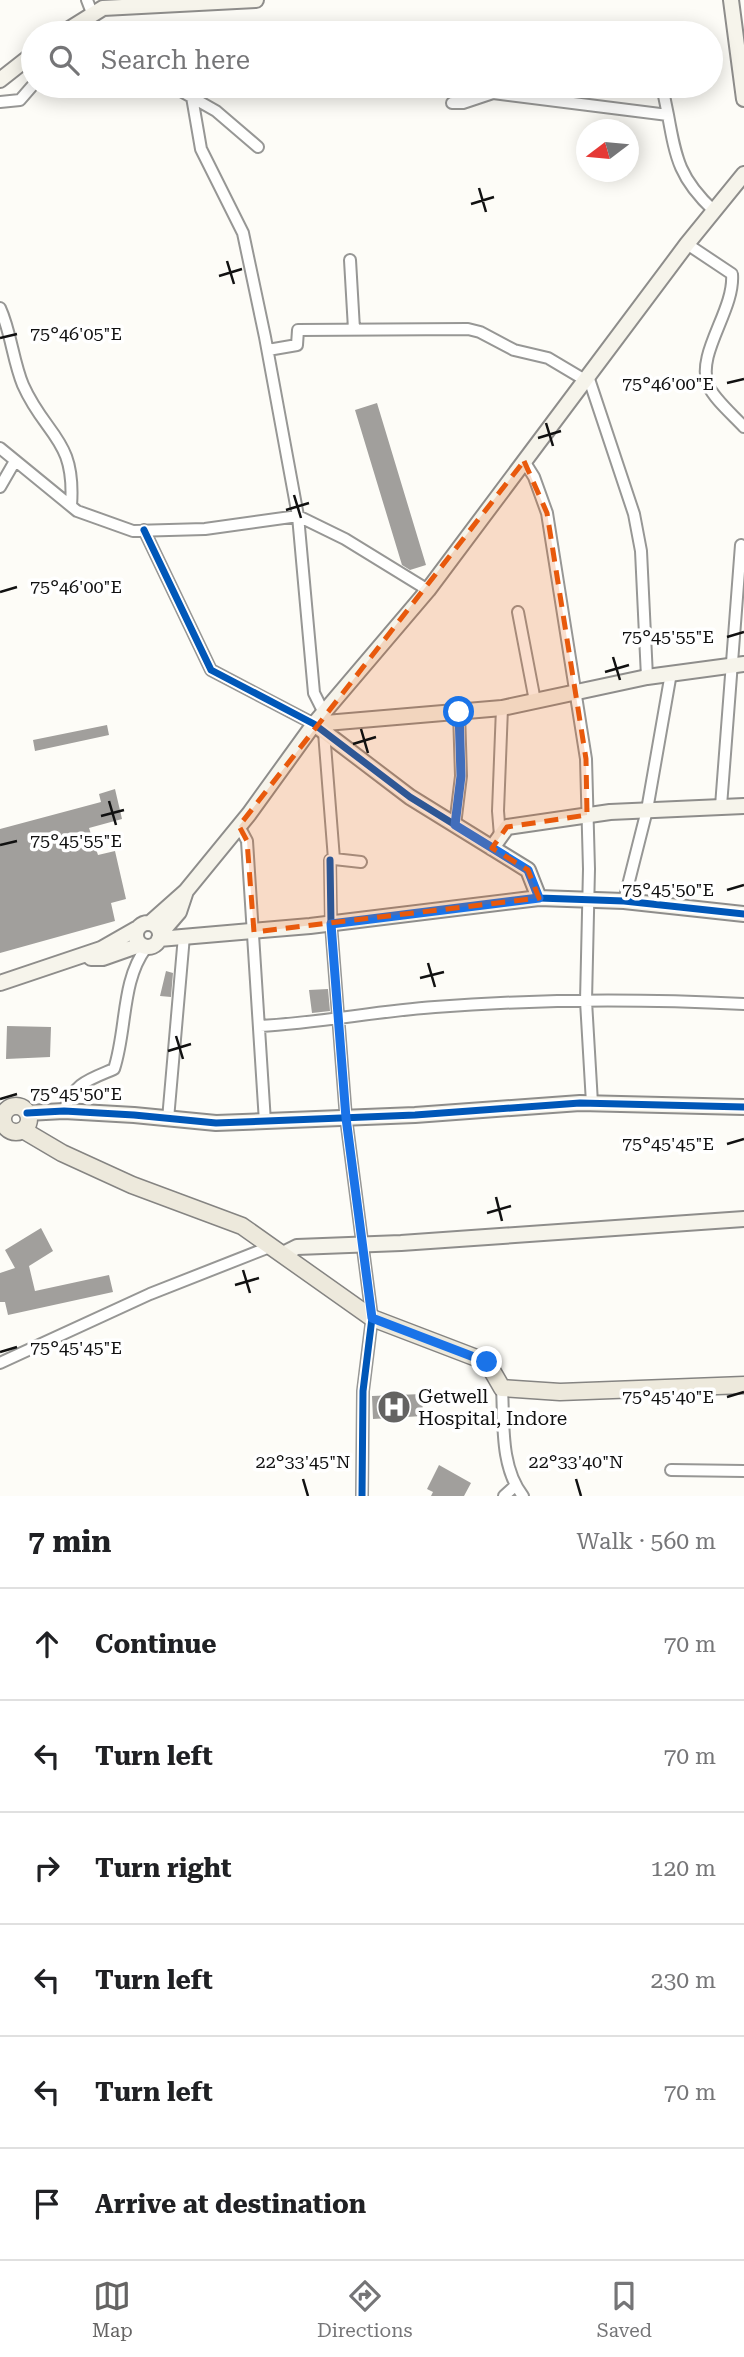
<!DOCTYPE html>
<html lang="en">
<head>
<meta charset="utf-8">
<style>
  :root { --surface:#fff; --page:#f6f6f6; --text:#202124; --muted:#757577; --line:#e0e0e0; --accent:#646362 }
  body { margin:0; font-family:"Roboto Serif",serif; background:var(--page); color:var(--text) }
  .compass { position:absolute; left:576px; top:119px; width:63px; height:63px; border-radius:50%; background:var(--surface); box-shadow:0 4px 18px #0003; rotate:254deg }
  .stop { position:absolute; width:21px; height:21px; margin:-16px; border:5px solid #1a73e8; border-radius:50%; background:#fff }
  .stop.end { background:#1a73e8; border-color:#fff; box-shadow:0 2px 7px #0008 }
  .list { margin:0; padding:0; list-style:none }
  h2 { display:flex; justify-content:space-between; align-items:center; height:91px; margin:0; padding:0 28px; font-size:30px }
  h2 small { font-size:23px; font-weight:400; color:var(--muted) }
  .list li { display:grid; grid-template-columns:46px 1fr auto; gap:21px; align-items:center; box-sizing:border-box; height:112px; padding:0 28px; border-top:2px solid var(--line) }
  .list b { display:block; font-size:26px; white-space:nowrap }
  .list em { font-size:23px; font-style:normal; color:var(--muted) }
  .icon { flex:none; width:38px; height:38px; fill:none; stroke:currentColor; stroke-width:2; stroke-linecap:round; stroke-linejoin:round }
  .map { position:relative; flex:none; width:744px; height:1496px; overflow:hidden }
  .search { position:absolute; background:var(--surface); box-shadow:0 4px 18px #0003; left:21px; right:21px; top:21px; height:77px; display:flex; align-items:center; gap:18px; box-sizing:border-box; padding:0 24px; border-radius:38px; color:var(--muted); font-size:26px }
  .sheet { height:763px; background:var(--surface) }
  nav { display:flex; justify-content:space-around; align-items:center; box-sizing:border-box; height:98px; border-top:2px solid var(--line); background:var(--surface); font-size:19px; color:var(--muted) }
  nav a { display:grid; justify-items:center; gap:4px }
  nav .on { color:var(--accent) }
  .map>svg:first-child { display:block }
</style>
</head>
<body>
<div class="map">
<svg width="744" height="1496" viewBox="0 0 744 1496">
  <rect width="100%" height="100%" fill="#fdfcf7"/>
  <!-- building -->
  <path fill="#a19f9c" d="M 377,403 L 426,565 L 410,570 L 402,565 L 355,410 Z
    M 107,725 L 109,735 L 35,751 L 33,740 Z
    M 115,789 L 122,819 L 89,828 L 98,855 L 115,851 L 126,899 L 111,903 L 115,921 L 0,953 L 0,829 L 101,802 L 99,794 Z
    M 166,971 L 173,973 L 171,997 L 160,996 Z
    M 328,989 L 330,1011 L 312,1013 L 309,990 Z
    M 7,1026 L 51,1027 L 50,1057 L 6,1059 Z
    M 41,1228 L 53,1251 L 29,1266 L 35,1291 L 109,1275 L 113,1292 L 8,1315 L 5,1302 L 0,1302 L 0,1273 L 15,1268 L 5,1250 Z
    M 422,1394 L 423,1416 L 373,1419 L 372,1396 Z
    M 439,1465 L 471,1483 L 464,1496 L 431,1496 L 433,1492 L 427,1489 Z"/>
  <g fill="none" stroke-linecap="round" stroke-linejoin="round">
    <defs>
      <path id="street" d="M 87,0 L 92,13
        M 31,56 L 33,74
        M 172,86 L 216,111 L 258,147
        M 662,86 L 668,115
        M 192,97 L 201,149 L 243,233 L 265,337 L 298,516 L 314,693 L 324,713
        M 0,102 L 20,100 L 33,85
        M 452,103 L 463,103 L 493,93 L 668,115 C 676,160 680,179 714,211
        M 687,244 L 732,274 C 735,310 696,353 708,385 C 714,399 733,415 744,427
        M 350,260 L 354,329
        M 0,308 C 11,332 13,361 23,385 C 46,437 76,438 71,506
        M 268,350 L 297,345 L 298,330 L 468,329 L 480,332 L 514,350 L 548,358 L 585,380
        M 588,376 L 634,514 L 641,551 L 647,677
        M 0,448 L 77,511 L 133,531 L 205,529 L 298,516 L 345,539 L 428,590
        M 524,461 L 534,477 L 547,513 L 586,759 L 589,869 L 586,1001 L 592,1103
        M 0,487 L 15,461
        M 144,530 L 211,670 L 314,724
        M 518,612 L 535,701
        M 324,732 L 334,859 L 361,862
        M 721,806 L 741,545
        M 455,825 L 461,776 L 459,712
        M 239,826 L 247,841 L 265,1122
        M 500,836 L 498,811 L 502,708
        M 330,860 L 331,924 L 346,1118 L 372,1318 L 363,1391 L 362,1496
        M 624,901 L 647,810 L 671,673
        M 260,1026 C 319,1023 377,1011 435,1007 C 538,999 641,999 744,1004
        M 64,1111 C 74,1083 88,1080 114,1069 C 127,1030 121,981 146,948
        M 168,1119 L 184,936
        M 0,1363 L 150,1294 L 272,1246
        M 502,1388 C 504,1423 500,1467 523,1496
        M 671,1470 L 744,1471
        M 504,1496 L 515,1486"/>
      <path id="secondary" d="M 731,0 L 744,99
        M 63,33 L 103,8 L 256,0
        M 0,80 L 33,54
        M 314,724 L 410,797 L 528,870 L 539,898 L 624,901 L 744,914
        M 314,724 L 502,708 L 647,677 L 744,664
        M 492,848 L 507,827 L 610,812 L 744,806
        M136 935a12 12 0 1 1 24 0a12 12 0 1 1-24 0Z
        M 150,923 L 186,891 L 249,814 L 314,724 L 428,590 L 687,244 L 744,174
        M 160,934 L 179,912 L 186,891
        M 159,939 L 310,926 L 539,898
        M 91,958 L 103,958 L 140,945
        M 0,983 L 101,949 L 136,929
        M 27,1113 L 64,1111 L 134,1115 L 216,1123 L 415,1115 L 580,1103 L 744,1107
        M 283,1254 L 297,1247 L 401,1243 L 744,1219"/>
      <path id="primary" d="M3 1119a13 13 0 1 1 26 0a13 13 0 1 1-26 0Z
        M 23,1130 L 62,1153 L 132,1185 L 242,1226 L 372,1318 L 487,1362 L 502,1388 L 560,1392 L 744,1385"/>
    </defs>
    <!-- street casing -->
    <use href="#street" stroke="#979795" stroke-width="14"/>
    <!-- secondary casing -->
    <use href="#secondary" stroke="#8e8d8b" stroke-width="18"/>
    <!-- primary casing -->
    <use href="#primary" stroke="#858482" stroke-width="19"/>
    <!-- street -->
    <use href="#street" stroke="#fffffe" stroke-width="10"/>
    <!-- secondary -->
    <use href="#secondary" stroke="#f6f4eb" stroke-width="14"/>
    <!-- primary -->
    <use href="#primary" stroke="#ede9dc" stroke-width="16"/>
    <defs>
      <path id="cycleway" d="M 144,530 L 211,670 L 314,724 L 410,797 L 528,870 L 539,898 L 624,901 L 744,914
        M 330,860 L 331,924 L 346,1118 L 372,1318 L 363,1391 L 362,1496
        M 27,1113 L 64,1111 L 134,1115 L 216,1123 L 415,1115 L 580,1103 L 744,1107"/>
    </defs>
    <!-- cycleway casing -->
    <use href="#cycleway" stroke="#fff" stroke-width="11"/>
    <!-- cycleway -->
    <use href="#cycleway" stroke="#0057b8" stroke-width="7"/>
  </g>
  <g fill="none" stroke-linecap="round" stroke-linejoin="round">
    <!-- route -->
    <path stroke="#1a73e8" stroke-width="9" d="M 459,712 L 461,776 L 455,825 L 528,870 L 539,898 L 331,924 L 346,1118 L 372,1318 L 487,1362"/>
  </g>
  <!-- marked area -->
  <path fill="#e8590c" fill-opacity="0.2" stroke="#e8590c" stroke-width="5" stroke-dasharray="14 9" stroke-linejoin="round" d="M 524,461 L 547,513 L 586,759 L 587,815 L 507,827 L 492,848 L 528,870 L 539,898 L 254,932 L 247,841 L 239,826 Z"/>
  <!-- ticks -->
  <path fill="none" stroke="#111" stroke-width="2.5" d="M 479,188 L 486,212M 471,204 L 494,197M 227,261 L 234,284M 219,276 L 242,269M 0,338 L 17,334M 727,383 L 744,379M 546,423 L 553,446M 538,438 L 561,431M 294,495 L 301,518M 286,510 L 309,503M 0,592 L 17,587M 727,637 L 744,632M 613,657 L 620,680M 605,672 L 629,665M 361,729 L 368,753M 353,744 L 376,737M 109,801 L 116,825M 101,816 L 124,810M 0,845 L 17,841M 727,890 L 744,885M 428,963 L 435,987M 420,978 L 444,972M 176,1036 L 183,1059M 168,1051 L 191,1044M 0,1099 L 17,1094M 727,1144 L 744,1139M 496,1197 L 502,1221M 487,1213 L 511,1206M 243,1270 L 250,1293M 235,1285 L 259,1278M 0,1352 L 17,1347M 727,1397 L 744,1392M 303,1479 L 308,1496M 576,1479 L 581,1496"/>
  <!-- icons -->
  <defs>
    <symbol id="hospital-disc" viewBox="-11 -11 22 22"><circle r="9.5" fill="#646362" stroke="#fff"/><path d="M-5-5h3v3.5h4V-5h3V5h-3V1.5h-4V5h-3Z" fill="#fff"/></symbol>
  </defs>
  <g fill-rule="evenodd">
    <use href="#hospital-disc" x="375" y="1388" width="38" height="38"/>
  </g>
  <g text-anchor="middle" stroke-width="7" stroke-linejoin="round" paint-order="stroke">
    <!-- poi labels -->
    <g font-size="19" fill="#111" stroke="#fff" text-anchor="start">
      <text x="418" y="1403">Getwell<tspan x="418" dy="22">Hospital, Indore</tspan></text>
    </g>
  </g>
  <g font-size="18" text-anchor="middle" fill="#111" stroke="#fff" stroke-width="7" stroke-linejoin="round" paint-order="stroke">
    <text x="76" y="340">75°46'05"E</text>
    <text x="668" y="390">75°46'00"E</text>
    <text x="76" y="593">75°46'00"E</text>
    <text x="668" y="643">75°45'55"E</text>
    <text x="76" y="847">75°45'55"E</text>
    <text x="668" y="896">75°45'50"E</text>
    <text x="76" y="1100">75°45'50"E</text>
    <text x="668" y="1150">75°45'45"E</text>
    <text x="76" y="1354">75°45'45"E</text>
    <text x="668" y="1403">75°45'40"E</text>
    <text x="303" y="1468">22°33'45"N</text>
    <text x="576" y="1468">22°33'40"N</text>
  </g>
</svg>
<svg class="compass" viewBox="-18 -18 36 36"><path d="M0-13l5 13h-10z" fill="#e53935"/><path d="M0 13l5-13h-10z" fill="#757577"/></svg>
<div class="stop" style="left:459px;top:712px"></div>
<div class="stop end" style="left:487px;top:1362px"></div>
<div class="search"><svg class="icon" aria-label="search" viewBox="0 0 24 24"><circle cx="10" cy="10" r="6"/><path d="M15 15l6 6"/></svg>Search here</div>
</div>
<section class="sheet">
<h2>7 min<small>Walk · 560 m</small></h2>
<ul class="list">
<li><svg class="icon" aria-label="ahead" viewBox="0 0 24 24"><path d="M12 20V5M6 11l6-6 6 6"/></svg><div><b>Continue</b></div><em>70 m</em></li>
<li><svg class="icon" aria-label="left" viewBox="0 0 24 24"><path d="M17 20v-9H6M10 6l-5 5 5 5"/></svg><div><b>Turn left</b></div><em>70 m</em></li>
<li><svg class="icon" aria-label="right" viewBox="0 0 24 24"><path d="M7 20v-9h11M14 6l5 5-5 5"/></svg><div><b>Turn right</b></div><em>120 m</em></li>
<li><svg class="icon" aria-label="left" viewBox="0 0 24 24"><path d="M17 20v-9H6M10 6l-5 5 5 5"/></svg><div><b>Turn left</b></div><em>230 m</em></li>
<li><svg class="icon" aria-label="left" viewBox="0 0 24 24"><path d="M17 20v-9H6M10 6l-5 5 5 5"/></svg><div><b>Turn left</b></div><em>70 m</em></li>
<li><svg class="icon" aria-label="arrive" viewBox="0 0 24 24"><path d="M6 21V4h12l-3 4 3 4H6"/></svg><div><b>Arrive at destination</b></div></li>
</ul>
</section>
<nav>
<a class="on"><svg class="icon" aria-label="map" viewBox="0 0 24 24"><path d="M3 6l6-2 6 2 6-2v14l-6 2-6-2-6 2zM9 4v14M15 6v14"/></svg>Map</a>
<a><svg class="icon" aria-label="directions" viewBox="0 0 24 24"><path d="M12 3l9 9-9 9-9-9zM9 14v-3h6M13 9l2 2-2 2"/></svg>Directions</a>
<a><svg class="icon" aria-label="saved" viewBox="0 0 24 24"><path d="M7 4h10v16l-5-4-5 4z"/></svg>Saved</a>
</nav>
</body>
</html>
